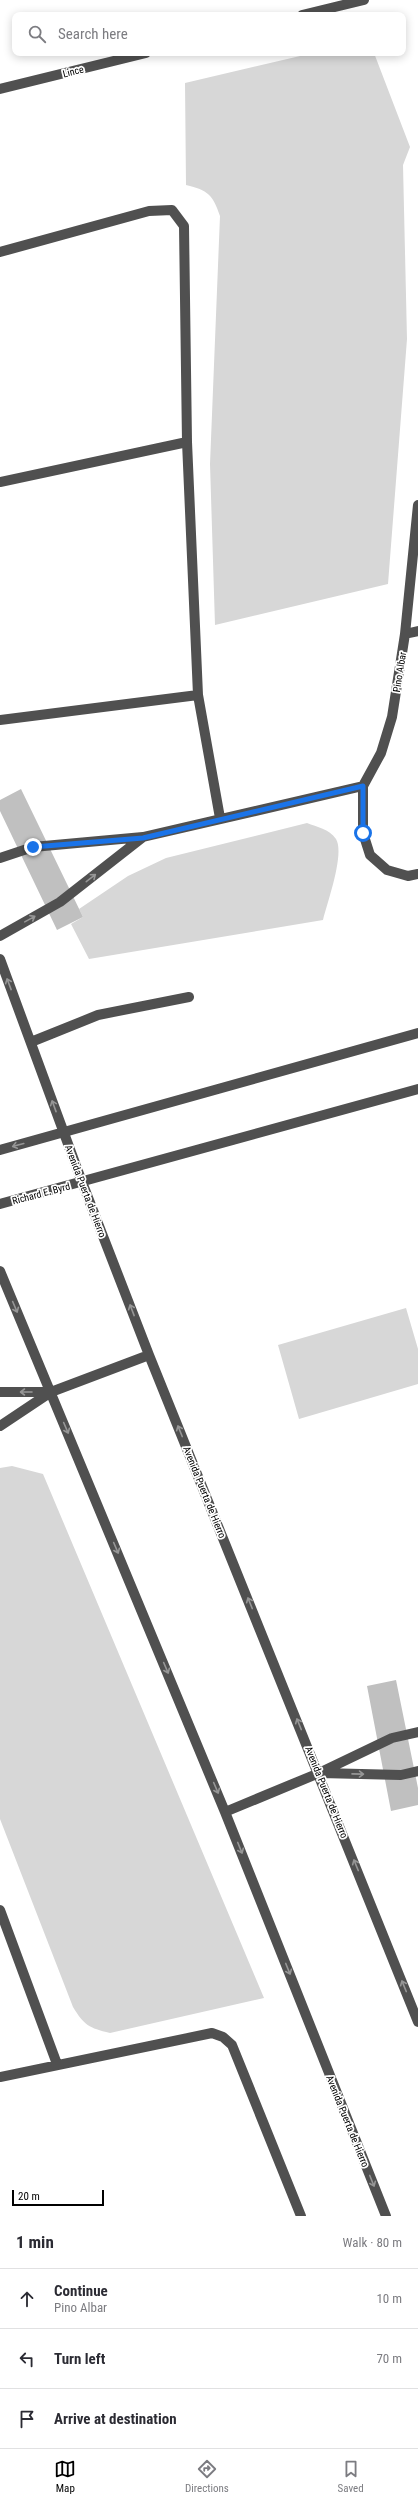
<!DOCTYPE html>
<html lang="en">
<head>
<meta charset="utf-8">
<style>
  :root { --surface:#fff; --page:#f2f2f3; --text:#2b2b33; --muted:#7c7c81; --line:#e1e1e2; --accent:#000 }
  body { margin:0; font-family:"Roboto Condensed",sans-serif; background:var(--page); color:var(--text) }
  .scale { position:absolute; left:12px; bottom:10px; width:92px; box-sizing:border-box; padding-left:4px; border:2px solid #000; border-top:0; font-size:11px; line-height:14px; white-space:nowrap; color:#000; -webkit-text-stroke:3px #fff; paint-order:stroke }
  .stop { position:absolute; width:12px; height:12px; margin:-9px; border:3px solid #1a73e8; border-radius:50%; background:#fff }
  .stop.end { background:#1a73e8; border-color:#fff; box-shadow:0 1px 4px #0008 }
  .list { margin:0; padding:0; list-style:none }
  h2 { display:flex; justify-content:space-between; align-items:center; height:52px; margin:0; padding:0 16px; font-size:17px }
  h2 small { font-size:13px; font-weight:400; color:var(--muted) }
  .list li { display:grid; grid-template-columns:26px 1fr auto; gap:12px; align-items:center; box-sizing:border-box; height:60px; padding:0 16px; border-top:1px solid var(--line) }
  .list b { display:block; font-size:15px; white-space:nowrap }
  .list p { margin:0; font-size:13px; white-space:nowrap; color:var(--muted) }
  .list em { font-size:13px; font-style:normal; color:var(--muted) }
  .icon { flex:none; width:22px; height:22px; fill:none; stroke:currentColor; stroke-width:2; stroke-linecap:round; stroke-linejoin:round }
  .map { position:relative; flex:none; width:418px; height:2216px; overflow:hidden }
  .search { position:absolute; background:var(--surface); box-shadow:0 2px 10px #0003; left:12px; right:12px; top:12px; height:44px; display:flex; align-items:center; gap:10px; box-sizing:border-box; padding:0 14px; border-radius:8px; color:var(--muted); font-size:15px }
  .sheet { height:232px; background:var(--surface) }
  nav { display:flex; justify-content:space-around; align-items:center; box-sizing:border-box; height:56px; border-top:1px solid var(--line); background:var(--surface); font-size:11px; color:var(--muted) }
  nav a { display:grid; justify-items:center; gap:2px }
  nav .on { color:var(--accent) }
  .map>svg:first-child { display:block }
</style>
</head>
<body>
<div class="map">
<svg width="418" height="2216" viewBox="0 0 418 2216">
  <rect width="100%" height="100%" fill="#fff"/>
  <!-- green -->
  <path fill="#d7d7d7" d="M 313,53 L 374,53 L 410,147 L 403,165 L 407,339 L 388,584 L 215,625 L 210,464 L 220,216 C 213,195 208,190 186,185 L 185,83 Z
    M 307,823 C 317,827 329,829 336,839 C 345,854 327,903 323,920 L 89,959 L 71,924 L 83,917 L 79,909 L 128,876 L 166,858 Z
    M 406,1308 L 418,1349 L 418,1384 L 299,1419 L 278,1345 Z
    M 12,1466 L 43,1474 L 264,1998 L 110,2033 C 89,2028 84,2025 73,2007 L 0,1819 L 0,1468 Z"/>
  <!-- building -->
  <path fill="#c0c0c0" d="M 21,789 L 83,917 L 57,930 L 0,811 L 0,800 Z
    M 396,1680 L 418,1788 L 418,1805 L 391,1811 L 367,1686 Z"/>
  <g fill="none" stroke-linecap="round" stroke-linejoin="round">
    <!-- minor -->
    <path stroke="#505050" stroke-width="10" d="M 302,15 L 364,0
      M 0,89 L 146,53
      M 0,252 L 149,211 L 172,210 L 184,226 L 187,442 L 198,695 L 220,818
      M 0,482 L 187,442
      M 418,505 L 405,634 L 392,717 L 381,753 L 363,786 L 363,833 L 370,855 L 387,870 L 408,876 L 418,874
      M 405,634 L 418,631
      M 0,720 L 198,695
      M 0,858 L 33,847 L 143,837 L 363,786
      M 0,936 L 60,902 L 143,837
      M 0,959 L 82,1182 L 149,1355 L 418,2022
      M 31,1042 L 98,1015 L 189,997
      M 0,1150 L 418,1033
      M 0,1204 L 418,1089
      M 0,1271 L 225,1812 L 386,2216
      M 0,1392 L 51,1392
      M 0,1426 L 51,1392 L 149,1355
      M 321,1773 L 401,1775 L 418,1771
      M 225,1812 L 319,1773 L 392,1738 L 418,1732
      M 0,1910 L 57,2064
      M 0,2077 L 212,2033 L 223,2037 L 232,2045 L 301,2216"/>
  </g>
  <!-- one-way arrows -->
  <defs><path id="oneway-shaft" d="M-6 0H5M1.5-3L5.5 0L1.5 3" fill="none" stroke-width="1.6" stroke-linecap="round" stroke-linejoin="round"/></defs>
  <g stroke="#969696">
    <use href="#oneway-shaft" transform="translate(91 878) rotate(-38)"/>
    <use href="#oneway-shaft" transform="translate(30 919) rotate(-29)"/>
    <use href="#oneway-shaft" transform="translate(9 984) rotate(-111)"/>
    <use href="#oneway-shaft" transform="translate(54 1106) rotate(-110)"/>
    <use href="#oneway-shaft" transform="translate(18 1145) rotate(165)"/>
    <use href="#oneway-shaft" transform="translate(15 1307) rotate(67)"/>
    <use href="#oneway-shaft" transform="translate(132 1310) rotate(-111)"/>
    <use href="#oneway-shaft" transform="translate(26 1392) rotate(-180)"/>
    <use href="#oneway-shaft" transform="translate(66 1428) rotate(67)"/>
    <use href="#oneway-shaft" transform="translate(180 1431) rotate(-112)"/>
    <use href="#oneway-shaft" transform="translate(116 1548) rotate(67)"/>
    <use href="#oneway-shaft" transform="translate(250 1603) rotate(-112)"/>
    <use href="#oneway-shaft" transform="translate(166 1668) rotate(67)"/>
    <use href="#oneway-shaft" transform="translate(299 1724) rotate(-112)"/>
    <use href="#oneway-shaft" transform="translate(358 1774) rotate(1)"/>
    <use href="#oneway-shaft" transform="translate(216 1788) rotate(67)"/>
    <use href="#oneway-shaft" transform="translate(240 1848) rotate(68)"/>
    <use href="#oneway-shaft" transform="translate(356 1865) rotate(-112)"/>
    <use href="#oneway-shaft" transform="translate(288 1969) rotate(68)"/>
    <use href="#oneway-shaft" transform="translate(404 1986) rotate(-112)"/>
    <use href="#oneway-shaft" transform="translate(372 2181) rotate(68)"/>
  </g>
  <g fill="none" stroke-linecap="round" stroke-linejoin="round">
    <!-- route -->
    <path stroke="#1a73e8" stroke-width="5" d="M 33,847 L 143,838 L 363,786 L 363,833"/>
  </g>
  <g text-anchor="middle" stroke-width="3.5" stroke-linejoin="round" paint-order="stroke">
    <!-- street labels -->
    <g font-size="10" fill="#000" stroke="#fff">
      <text transform="translate(73 71) rotate(-14)" y="4">Lince</text>
      <text transform="translate(399 672) rotate(-81)" y="4">Pino Albar</text>
      <text transform="translate(86 1191) rotate(69)" y="4">Avenida Puerta de Hierro</text>
      <text transform="translate(41 1193) rotate(-15)" y="4">Richard E. Byrd</text>
      <text transform="translate(205 1492) rotate(68)" y="4">Avenida Puerta de Hierro</text>
      <text transform="translate(327 1792) rotate(68)" y="4">Avenida Puerta de Hierro</text>
      <text transform="translate(348 2121) rotate(68)" y="4">Avenida Puerta de Hierro</text>
    </g>
  </g>
</svg>
<div class="scale">20 m</div>
<div class="stop" style="left:363px;top:833px"></div>
<div class="stop end" style="left:33px;top:847px"></div>
<div class="search"><svg class="icon" aria-label="search" viewBox="0 0 24 24"><circle cx="10" cy="10" r="6"/><path d="M15 15l6 6"/></svg>Search here</div>
</div>
<section class="sheet">
<h2>1 min<small>Walk · 80 m</small></h2>
<ul class="list">
<li><svg class="icon" aria-label="ahead" viewBox="0 0 24 24"><path d="M12 20V5M6 11l6-6 6 6"/></svg><div><b>Continue</b><p>Pino Albar</p></div><em>10 m</em></li>
<li><svg class="icon" aria-label="left" viewBox="0 0 24 24"><path d="M17 20v-9H6M10 6l-5 5 5 5"/></svg><div><b>Turn left</b></div><em>70 m</em></li>
<li><svg class="icon" aria-label="arrive" viewBox="0 0 24 24"><path d="M6 21V4h12l-3 4 3 4H6"/></svg><div><b>Arrive at destination</b></div></li>
</ul>
</section>
<nav>
<a class="on"><svg class="icon" aria-label="map" viewBox="0 0 24 24"><path d="M3 6l6-2 6 2 6-2v14l-6 2-6-2-6 2zM9 4v14M15 6v14"/></svg>Map</a>
<a><svg class="icon" aria-label="directions" viewBox="0 0 24 24"><path d="M12 3l9 9-9 9-9-9zM9 14v-3h6M13 9l2 2-2 2"/></svg>Directions</a>
<a><svg class="icon" aria-label="saved" viewBox="0 0 24 24"><path d="M7 4h10v16l-5-4-5 4z"/></svg>Saved</a>
</nav>
</body>
</html>
